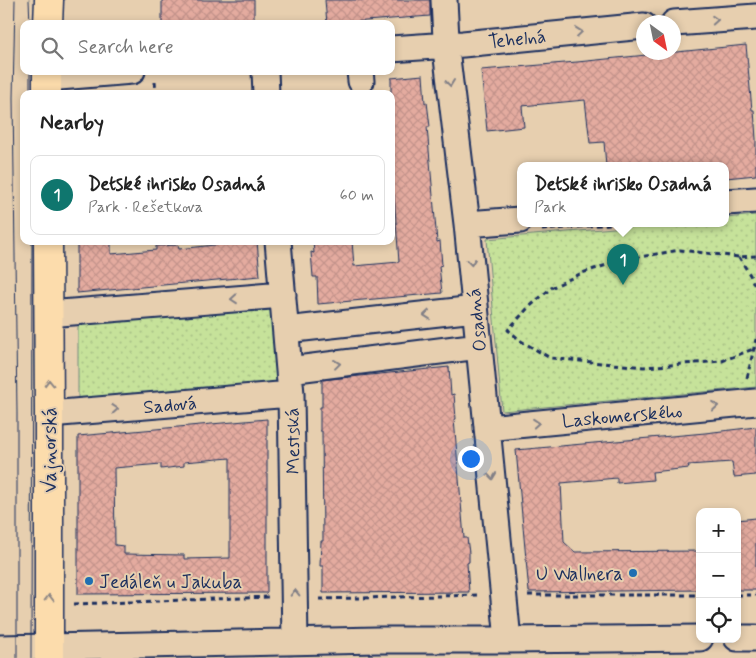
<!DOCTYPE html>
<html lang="en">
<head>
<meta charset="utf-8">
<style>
  :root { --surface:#fff; --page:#f6f6f6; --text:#222; --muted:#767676; --line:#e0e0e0; --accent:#0f766e }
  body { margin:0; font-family:Mynerve,sans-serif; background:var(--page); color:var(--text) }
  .controls { position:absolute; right:15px; bottom:15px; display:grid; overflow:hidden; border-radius:10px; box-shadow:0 2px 8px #0003 }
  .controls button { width:45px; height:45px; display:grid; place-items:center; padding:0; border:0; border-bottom:1px solid var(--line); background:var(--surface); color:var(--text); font:25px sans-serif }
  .compass { position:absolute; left:636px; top:15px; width:45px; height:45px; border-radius:50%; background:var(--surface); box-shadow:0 2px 8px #0003; rotate:147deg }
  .you { position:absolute; left:470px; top:458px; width:18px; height:18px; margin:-12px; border:4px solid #fff; border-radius:50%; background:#1a73e8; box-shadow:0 0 0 8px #1a73e833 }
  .badge { display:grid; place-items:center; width:32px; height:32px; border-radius:50%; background:var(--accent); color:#fff; font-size:16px; font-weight:700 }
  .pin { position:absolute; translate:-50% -41px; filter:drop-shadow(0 1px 2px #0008) }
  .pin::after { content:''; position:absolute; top:26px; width:18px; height:15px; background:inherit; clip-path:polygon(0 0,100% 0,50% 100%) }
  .popup { position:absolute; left:517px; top:162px; width:212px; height:65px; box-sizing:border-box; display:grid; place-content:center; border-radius:10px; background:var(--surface); filter:drop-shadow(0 1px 4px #0005); font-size:16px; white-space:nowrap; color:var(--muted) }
  .popup b { font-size:19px; color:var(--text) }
  .popup::after { content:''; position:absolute; left:50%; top:100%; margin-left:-10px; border:10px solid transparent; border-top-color:var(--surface) }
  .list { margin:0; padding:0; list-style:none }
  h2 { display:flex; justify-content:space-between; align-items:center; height:65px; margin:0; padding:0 20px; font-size:21px }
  h2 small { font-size:16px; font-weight:400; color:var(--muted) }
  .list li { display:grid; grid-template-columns:32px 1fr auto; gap:15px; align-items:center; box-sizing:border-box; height:80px; margin:0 10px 10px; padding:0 10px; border:1px solid var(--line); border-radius:10px }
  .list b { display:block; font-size:19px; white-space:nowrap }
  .list p { margin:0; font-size:16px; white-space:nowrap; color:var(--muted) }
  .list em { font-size:16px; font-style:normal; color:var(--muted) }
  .icon { flex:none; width:28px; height:28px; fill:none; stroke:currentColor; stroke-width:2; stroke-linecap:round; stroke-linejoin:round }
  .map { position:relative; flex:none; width:756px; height:658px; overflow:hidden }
  .search { position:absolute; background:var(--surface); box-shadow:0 2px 8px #0003; left:20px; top:20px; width:375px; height:55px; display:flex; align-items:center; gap:12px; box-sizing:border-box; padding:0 18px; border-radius:10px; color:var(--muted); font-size:19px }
  .panel { position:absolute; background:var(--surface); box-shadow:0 2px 8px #0003; left:20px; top:90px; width:375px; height:155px; border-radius:10px }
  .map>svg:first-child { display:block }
</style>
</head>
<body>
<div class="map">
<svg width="756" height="658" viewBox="0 0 756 658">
  <defs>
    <pattern id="grass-dots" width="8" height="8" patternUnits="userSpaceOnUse" patternTransform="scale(1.25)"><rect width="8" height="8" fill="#c6e29a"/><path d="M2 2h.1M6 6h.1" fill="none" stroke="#aac287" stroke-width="1.8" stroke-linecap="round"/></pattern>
    <pattern id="building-cross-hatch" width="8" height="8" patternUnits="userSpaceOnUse" patternTransform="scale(1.25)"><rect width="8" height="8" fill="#e4ab9f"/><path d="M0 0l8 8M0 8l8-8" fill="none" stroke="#c3938b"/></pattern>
  </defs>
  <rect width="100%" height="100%" fill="#e7cfaf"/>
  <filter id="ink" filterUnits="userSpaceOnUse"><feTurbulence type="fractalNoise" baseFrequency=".02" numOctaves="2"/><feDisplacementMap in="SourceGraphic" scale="10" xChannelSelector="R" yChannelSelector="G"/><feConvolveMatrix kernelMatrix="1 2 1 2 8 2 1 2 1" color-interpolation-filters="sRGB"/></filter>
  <g filter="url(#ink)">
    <!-- grass -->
    <path fill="url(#grass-dots)" stroke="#70887c" d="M 756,215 L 756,387 L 502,411 L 487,239 L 660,224 L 726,224 L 726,218 Z
      M 270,308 L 276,315 L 280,373 L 277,384 L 78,406 L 78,323 Z"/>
    <!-- building -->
    <path fill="url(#building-cross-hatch)" stroke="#1b2f5e" fill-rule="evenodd" d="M 162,0 L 254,0 L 254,24 L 162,24 Z
      M 325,0 L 430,0 L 430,16 L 327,24 Z
      M 746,45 L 752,110 L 754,110 L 756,139 L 756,175 L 726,178 L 726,166 L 606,166 L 604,142 L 590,143 L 585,100 L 522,106 L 524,127 L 487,131 L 481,70 L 577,62 Z
      M 423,75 L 425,103 L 427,102 L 430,127 L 427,127 L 437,242 L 440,241 L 442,265 L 439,266 L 442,293 L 318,304 L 317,277 L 313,277 L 311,252 L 314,253 L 313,241 L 352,241 L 354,266 L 399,262 L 394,195 L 391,195 L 391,78 Z
      M 77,241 L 111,241 L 111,254 L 156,250 L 156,246 L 178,245 L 179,249 L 223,244 L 223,241 L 257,241 L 260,276 L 77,293 Z
      M 449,367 L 451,395 L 454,394 L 456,419 L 454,419 L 464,538 L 467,538 L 469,553 L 469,562 L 467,563 L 469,592 L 323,593 L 323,566 L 320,566 L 321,541 L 323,541 L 322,431 L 320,431 L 320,407 L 322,407 L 322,380 L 360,376 Z
      M 267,419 L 267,593 L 78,594 L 78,436 ZM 230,458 L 230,558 L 184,559 L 184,555 L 124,554 L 124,546 L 115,545 L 114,468 L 161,464 L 161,469 L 184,466 L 184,462 Z
      M 756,427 L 756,475 L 734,477 L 732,462 L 688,465 L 689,468 L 652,472 L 653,480 L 617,483 L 617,478 L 561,483 L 564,542 L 575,552 L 700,551 L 700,590 L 529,592 L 516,450 L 705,433 Z
      M 756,518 L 756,590 L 737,590 L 737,520 Z"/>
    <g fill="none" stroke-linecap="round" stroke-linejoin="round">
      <defs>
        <path id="minor" d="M 444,0 L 447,58 L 467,224 L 508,640
          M 674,23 L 756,17
          M 391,49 L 463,44 L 644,26
          M 265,71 L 266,94
          M 360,71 L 361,81
          M 47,78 L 132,71
          M 726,202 L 756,200
          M 467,224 L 520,220
          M 278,241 L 291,394 L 295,641
          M 48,314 L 283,295
          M 286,330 L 475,309
          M 289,370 L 479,346
          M 49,414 L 291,394
          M 487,428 L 756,402
          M 737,638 L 756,638
          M 0,648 L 377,640 L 508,640 L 700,638"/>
        <path id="major" d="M 48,24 L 49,0
          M 47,94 L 47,71
          M 48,241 L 49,414 L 49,658"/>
      </defs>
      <!-- minor casing -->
      <use href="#minor" stroke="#1b2f5e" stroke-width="29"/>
      <!-- major casing -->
      <use href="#major" stroke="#1b2f5e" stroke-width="31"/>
      <!-- path -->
      <path stroke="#1b2f5e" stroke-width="3" stroke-dasharray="5 4" stroke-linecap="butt" d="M 155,82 L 156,94
        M 542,230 L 611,224
        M 756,256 L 739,257 L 680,250 L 622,260 L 582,273 L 551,288 L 527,309 L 508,330 L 521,341 L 550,358 L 644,367 L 722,361 L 756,348
        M 739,257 L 750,275 L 756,289
        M 747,378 L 756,339
        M 528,595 L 700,595
        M 737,595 L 756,595
        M 319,599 L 480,595
        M 74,604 L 270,597"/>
      <!-- minor -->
      <use href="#minor" stroke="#e7cfaf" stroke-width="25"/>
      <!-- major -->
      <use href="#major" stroke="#fcdcac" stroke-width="28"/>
      <!-- tram -->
      <path stroke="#1b2f5e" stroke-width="1" d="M 15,0 L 13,98 L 17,413 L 17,658
        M 29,0 L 30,24
        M 30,71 L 30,94
        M 31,658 L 32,241"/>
    </g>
    <!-- one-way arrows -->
    <defs><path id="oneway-chevron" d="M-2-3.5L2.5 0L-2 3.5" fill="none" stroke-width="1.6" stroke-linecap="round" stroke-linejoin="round" transform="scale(1.25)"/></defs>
    <g stroke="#817f86">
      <use href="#oneway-chevron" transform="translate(715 20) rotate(-4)"/>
      <use href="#oneway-chevron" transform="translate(579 32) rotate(-6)"/>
      <use href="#oneway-chevron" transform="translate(450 83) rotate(83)"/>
      <use href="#oneway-chevron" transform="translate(471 262) rotate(84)"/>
      <use href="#oneway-chevron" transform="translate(234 299) rotate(175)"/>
      <use href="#oneway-chevron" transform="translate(427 315) rotate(174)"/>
      <use href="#oneway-chevron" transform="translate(337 364) rotate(-7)"/>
      <use href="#oneway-chevron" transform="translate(715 406) rotate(-5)"/>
      <use href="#oneway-chevron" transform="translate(115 409) rotate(-5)"/>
      <use href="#oneway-chevron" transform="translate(536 423) rotate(-5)"/>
      <use href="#oneway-chevron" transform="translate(492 476) rotate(84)"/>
      <use href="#oneway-chevron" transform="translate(295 593) rotate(-91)"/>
    </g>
    <g stroke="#8c8685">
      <use href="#oneway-chevron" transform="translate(49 383) rotate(-91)"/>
      <use href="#oneway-chevron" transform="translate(49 598) rotate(-90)"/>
    </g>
  </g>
  <!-- markers -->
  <g fill="#1f6fb2" stroke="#e7cfaf" stroke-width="2">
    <circle cx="633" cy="573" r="5"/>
    <circle cx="89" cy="581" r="5"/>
  </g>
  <g text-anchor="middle" stroke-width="4" stroke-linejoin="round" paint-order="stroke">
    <!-- street labels -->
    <g font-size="19" fill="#1b2f5e" stroke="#e7cfaf">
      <text transform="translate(517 38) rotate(-6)" y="7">Tehelná</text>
      <text transform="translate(476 320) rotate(-96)" y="7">Osadná</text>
      <text transform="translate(170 404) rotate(-5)" y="7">Sadová</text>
      <text transform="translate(622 415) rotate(-5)" y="7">Laskomerského</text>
      <text transform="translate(292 441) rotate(-91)" y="7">Mestská</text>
      <text transform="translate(49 450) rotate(-90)" y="7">Vajnorská</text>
    </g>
    <!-- poi labels -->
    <g font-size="19" fill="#1b2f5e" stroke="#e7cfaf" text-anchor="end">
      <text x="623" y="580">U Wallnera</text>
      <text x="99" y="588" text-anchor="start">Jedáleň u Jakuba</text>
    </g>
  </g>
</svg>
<div class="controls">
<button>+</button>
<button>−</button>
<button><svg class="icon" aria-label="locate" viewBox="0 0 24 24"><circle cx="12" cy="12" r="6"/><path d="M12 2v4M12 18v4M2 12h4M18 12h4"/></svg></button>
</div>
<svg class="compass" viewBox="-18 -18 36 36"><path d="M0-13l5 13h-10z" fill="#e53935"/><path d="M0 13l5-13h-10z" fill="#767676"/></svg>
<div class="you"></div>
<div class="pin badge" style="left:623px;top:285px">1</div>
<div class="popup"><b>Detské ihrisko Osadná</b>Park</div>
<div class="search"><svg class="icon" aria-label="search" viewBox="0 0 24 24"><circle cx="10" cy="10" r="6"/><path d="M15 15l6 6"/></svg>Search here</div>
<section class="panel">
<h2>Nearby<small></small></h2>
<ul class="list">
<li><span class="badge">1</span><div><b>Detské ihrisko Osadná</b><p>Park · Rešetkova</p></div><em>60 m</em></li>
</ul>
</section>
</div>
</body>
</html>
